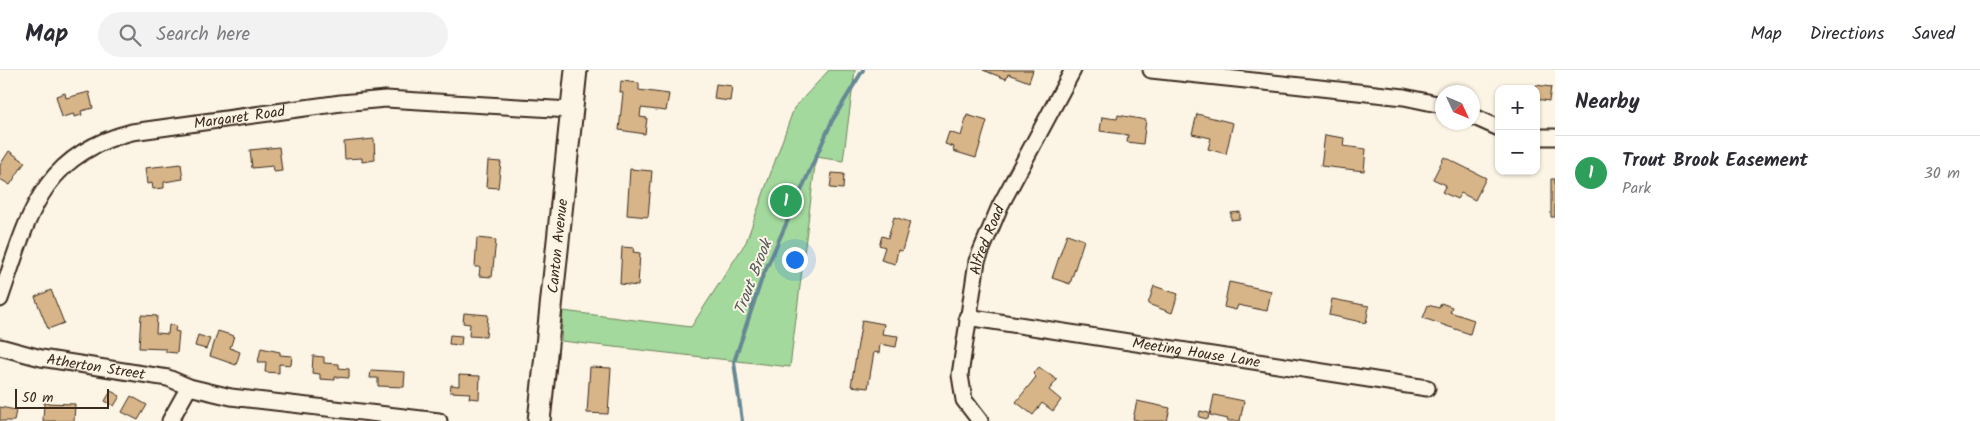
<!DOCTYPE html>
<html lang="en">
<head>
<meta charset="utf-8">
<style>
  :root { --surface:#fff; --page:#f2f2f3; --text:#2b2b33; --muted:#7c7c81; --line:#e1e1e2; --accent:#3b2a1e }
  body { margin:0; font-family:Kalam,sans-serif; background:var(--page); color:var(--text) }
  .controls { position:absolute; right:15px; top:15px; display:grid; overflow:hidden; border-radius:10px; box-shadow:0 1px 4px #0004 }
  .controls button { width:45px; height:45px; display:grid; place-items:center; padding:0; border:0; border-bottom:1px solid var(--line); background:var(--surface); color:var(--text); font:25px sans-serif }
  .compass { position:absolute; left:1435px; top:15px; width:45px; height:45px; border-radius:50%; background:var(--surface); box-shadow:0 1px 4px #0004; rotate:134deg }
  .scale { position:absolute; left:15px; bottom:12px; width:94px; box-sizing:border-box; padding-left:5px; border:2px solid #3b2a1e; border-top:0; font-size:14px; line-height:18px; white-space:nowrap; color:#3b2a1e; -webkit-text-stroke:4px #fcf5e5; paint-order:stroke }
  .you { position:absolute; left:794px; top:189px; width:18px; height:18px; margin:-12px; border:4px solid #fff; border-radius:50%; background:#1a73e8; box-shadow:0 0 0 8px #1a73e833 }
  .badge { display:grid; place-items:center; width:32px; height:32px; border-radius:50%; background:var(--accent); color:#fff; font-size:16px; font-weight:700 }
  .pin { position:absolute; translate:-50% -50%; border:2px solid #fff; box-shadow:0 1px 5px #0006 }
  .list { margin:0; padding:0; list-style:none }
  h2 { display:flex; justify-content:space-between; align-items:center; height:65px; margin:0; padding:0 20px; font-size:21px }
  h2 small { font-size:16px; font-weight:400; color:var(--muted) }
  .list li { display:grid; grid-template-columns:32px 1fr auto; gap:15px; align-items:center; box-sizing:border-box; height:75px; padding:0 20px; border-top:1px solid var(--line) }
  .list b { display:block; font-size:19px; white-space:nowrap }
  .list p { margin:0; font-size:16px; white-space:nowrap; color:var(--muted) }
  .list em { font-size:16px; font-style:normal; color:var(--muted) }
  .icon { flex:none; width:28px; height:28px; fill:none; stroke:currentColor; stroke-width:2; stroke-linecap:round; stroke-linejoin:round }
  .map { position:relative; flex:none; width:1555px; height:351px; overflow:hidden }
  header { display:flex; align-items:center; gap:30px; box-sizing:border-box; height:70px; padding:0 25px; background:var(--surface); border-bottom:1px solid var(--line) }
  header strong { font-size:24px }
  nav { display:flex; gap:28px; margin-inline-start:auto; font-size:18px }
  .search { width:350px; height:45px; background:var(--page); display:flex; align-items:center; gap:12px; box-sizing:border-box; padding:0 18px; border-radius:28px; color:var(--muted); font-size:19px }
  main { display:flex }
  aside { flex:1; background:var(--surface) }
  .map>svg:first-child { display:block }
</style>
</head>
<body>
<header>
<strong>Map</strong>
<div class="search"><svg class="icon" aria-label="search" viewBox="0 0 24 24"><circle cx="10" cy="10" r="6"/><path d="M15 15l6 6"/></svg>Search here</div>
<nav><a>Map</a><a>Directions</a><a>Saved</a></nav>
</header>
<main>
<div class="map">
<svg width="1555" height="351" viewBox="0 0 1555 351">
  <rect width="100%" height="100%" fill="#fcf5e5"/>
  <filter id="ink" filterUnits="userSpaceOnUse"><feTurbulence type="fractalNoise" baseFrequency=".02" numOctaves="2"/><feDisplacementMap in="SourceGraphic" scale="10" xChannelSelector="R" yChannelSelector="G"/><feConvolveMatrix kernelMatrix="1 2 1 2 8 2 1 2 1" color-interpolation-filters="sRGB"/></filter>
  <g filter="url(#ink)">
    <!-- green -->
    <path fill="#a3d99d" stroke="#6f825e" d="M 829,0 L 855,0 L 843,91 L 816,87 L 790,297 L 561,271 L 563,241 L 691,257 L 746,172 L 794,38 Z"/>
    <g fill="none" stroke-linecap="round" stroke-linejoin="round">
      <!-- stream -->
      <path stroke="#668895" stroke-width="4" d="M 742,351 L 734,292 L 762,208 L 832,51 L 863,0"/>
    </g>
    <!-- building -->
    <path fill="#d7b589" stroke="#3b2a1e" d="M 983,0 L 1033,0 L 1029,12 L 1008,4 L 1006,9 Z
      M 621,11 L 639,13 L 639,20 L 669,24 L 666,41 L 641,38 L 640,47 L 647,48 L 645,64 L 619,60 L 623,23 L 620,22 Z
      M 716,14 L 732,16 L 730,31 L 714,29 Z
      M 1536,15 L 1551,17 L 1549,31 L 1536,29 Z
      M 89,22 L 93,38 L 81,41 L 82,45 L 74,47 L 74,44 L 62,47 L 56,26 L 65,23 L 66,28 Z
      M 1197,44 L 1233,53 L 1226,84 L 1208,79 L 1211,68 L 1192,64 Z
      M 967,45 L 987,51 L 976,88 L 953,81 L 954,77 L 945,74 L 949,62 L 961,66 Z
      M 1118,45 L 1146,50 L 1143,74 L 1127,72 L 1128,65 L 1100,61 L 1102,47 L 1117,49 Z
      M 1325,65 L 1344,68 L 1343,76 L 1366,79 L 1364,101 L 1321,96 Z
      M 374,69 L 375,90 L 362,92 L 362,88 L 345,89 L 344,72 Z
      M 279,77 L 282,101 L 274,102 L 273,96 L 252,98 L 250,80 Z
      M 9,81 L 25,92 L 10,115 L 0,109 L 0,95 Z
      M 1444,87 L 1486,108 L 1475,130 L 1461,123 L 1457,129 L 1442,122 L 1446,115 L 1433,109 Z
      M 488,91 L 501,92 L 498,118 L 486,117 Z
      M 181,94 L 183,109 L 164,112 L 164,118 L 153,119 L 152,113 L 147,114 L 145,98 Z
      M 630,99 L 652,101 L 648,147 L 627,145 Z
      M 832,103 L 844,104 L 843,119 L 830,118 Z
      M 1551,109 L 1555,109 L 1555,147 L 1551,147 Z
      M 1240,142 L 1240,149 L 1231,150 L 1231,143 Z
      M 894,147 L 910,152 L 902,181 L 898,180 L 895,194 L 881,190 L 885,177 L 879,175 L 882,166 L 888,168 Z
      M 1067,164 L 1084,170 L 1070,214 L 1052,208 Z
      M 477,168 L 496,170 L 492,207 L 479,206 L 480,197 L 475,197 Z
      M 622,177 L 634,178 L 633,182 L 640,183 L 638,216 L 620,214 Z
      M 1229,212 L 1271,221 L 1267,241 L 1238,235 L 1236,240 L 1224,237 Z
      M 1154,216 L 1178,224 L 1172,243 L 1148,234 Z
      M 51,220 L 64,253 L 48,259 L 35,227 Z
      M 1332,229 L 1369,236 L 1366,253 L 1329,245 Z
      M 1441,233 L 1452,237 L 1450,242 L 1474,250 L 1470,264 L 1423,248 L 1428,235 L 1439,238 Z
      M 464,243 L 488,245 L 486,267 L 469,266 L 470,254 L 463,253 Z
      M 141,245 L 157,246 L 156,263 L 168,264 L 169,255 L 176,256 L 175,261 L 179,262 L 177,283 L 166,282 L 166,279 L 139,278 Z
      M 862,250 L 884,254 L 882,264 L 898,266 L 896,277 L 880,274 L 879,283 L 874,282 L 868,318 L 851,316 Z
      M 218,261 L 234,266 L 230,278 L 240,282 L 236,295 L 210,286 Z
      M 198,265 L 210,269 L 206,279 L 195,276 Z
      M 450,265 L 462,266 L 461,275 L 449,274 Z
      M 261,278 L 280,282 L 280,285 L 292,286 L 291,295 L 279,294 L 279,303 L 265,302 L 266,292 L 258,292 Z
      M 313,286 L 324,287 L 324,293 L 339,294 L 339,298 L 349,299 L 349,308 L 335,307 L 335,310 L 320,309 L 320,304 L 312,303 Z
      M 590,297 L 611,298 L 608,344 L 587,343 Z
      M 1039,297 L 1057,310 L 1049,320 L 1061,330 L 1053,341 L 1042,333 L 1033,345 L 1016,332 L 1036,307 L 1033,304 Z
      M 371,300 L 405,302 L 404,317 L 378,316 L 378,308 L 370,308 Z
      M 459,305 L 480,306 L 479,329 L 469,328 L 470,323 L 450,322 L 451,315 L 459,316 Z
      M 111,321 L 120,326 L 114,336 L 105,331 Z
      M 1214,325 L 1244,331 L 1240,351 L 1227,351 L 1228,349 L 1210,345 Z
      M 131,326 L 147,335 L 138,350 L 122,342 Z
      M 1137,331 L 1170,338 L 1167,351 L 1142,351 L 1133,349 Z
      M 44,333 L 75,334 L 74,351 L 43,351 Z
      M 0,337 L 16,340 L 14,351 L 0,351 Z
      M 1200,341 L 1209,343 L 1208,349 L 1199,347 Z"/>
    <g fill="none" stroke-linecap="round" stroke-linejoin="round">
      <defs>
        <g id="minor">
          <path d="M 1151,0 L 1404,27 L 1442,35"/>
          <path d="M 1472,46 L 1499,58"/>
          <path d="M 1536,67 L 1555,67"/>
          <path id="s1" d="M 0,229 C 28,149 39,85 132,62 L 341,33 L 386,29 L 571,40"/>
          <path id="s2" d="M 967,247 L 1427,318"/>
          <path id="s3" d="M 0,277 L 41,288 L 168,308 L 189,317 L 231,327 L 439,351"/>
          <path d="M 170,351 L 189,317"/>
          <path id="s4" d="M 980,351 L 964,330 L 960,305 L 977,191 L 1000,136 L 1073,0"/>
        </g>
        <g id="secondary">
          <path id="s5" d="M 539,351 L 576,0"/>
        </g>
      </defs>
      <!-- minor casing -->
      <use href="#minor" stroke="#3b2a1e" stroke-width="19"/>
      <!-- secondary casing -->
      <use href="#secondary" stroke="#3b2a1e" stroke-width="25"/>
      <!-- minor -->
      <use href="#minor" stroke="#fcf5e5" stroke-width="15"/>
      <!-- secondary -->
      <use href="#secondary" stroke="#fcf5e5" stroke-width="21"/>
    </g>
  </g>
  <g text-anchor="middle" stroke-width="4" stroke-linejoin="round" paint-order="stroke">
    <!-- street labels -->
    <g font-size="15" fill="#3b2a1e" stroke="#fcf5e5">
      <text dy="5" stroke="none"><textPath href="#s1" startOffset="334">Margaret Road</textPath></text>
      <text dy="5" stroke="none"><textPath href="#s4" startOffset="190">Alfred Road</textPath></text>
      <text dy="5" stroke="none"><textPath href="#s5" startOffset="176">Canton Avenue</textPath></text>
      <text dy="5" stroke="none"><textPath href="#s2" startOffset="232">Meeting House Lane</textPath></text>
      <text dy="5" stroke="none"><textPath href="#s3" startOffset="98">Atherton Street</textPath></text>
    </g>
    <!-- water labels -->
    <g font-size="16" font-style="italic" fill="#515959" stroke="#fcf5e5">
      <text transform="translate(752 207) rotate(-69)" y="6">Trout Brook</text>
    </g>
  </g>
</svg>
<div class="controls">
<button>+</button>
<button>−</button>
</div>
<svg class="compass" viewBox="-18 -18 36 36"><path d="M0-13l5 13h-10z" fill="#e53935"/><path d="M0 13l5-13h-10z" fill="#7c7c81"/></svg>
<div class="scale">50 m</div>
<div class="you"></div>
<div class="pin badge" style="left:786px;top:131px;background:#2e9e5b">1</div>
</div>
<aside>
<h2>Nearby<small></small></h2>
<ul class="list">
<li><span class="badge" style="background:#2e9e5b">1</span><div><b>Trout Brook Easement</b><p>Park</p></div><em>30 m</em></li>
</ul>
</aside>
</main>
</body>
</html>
